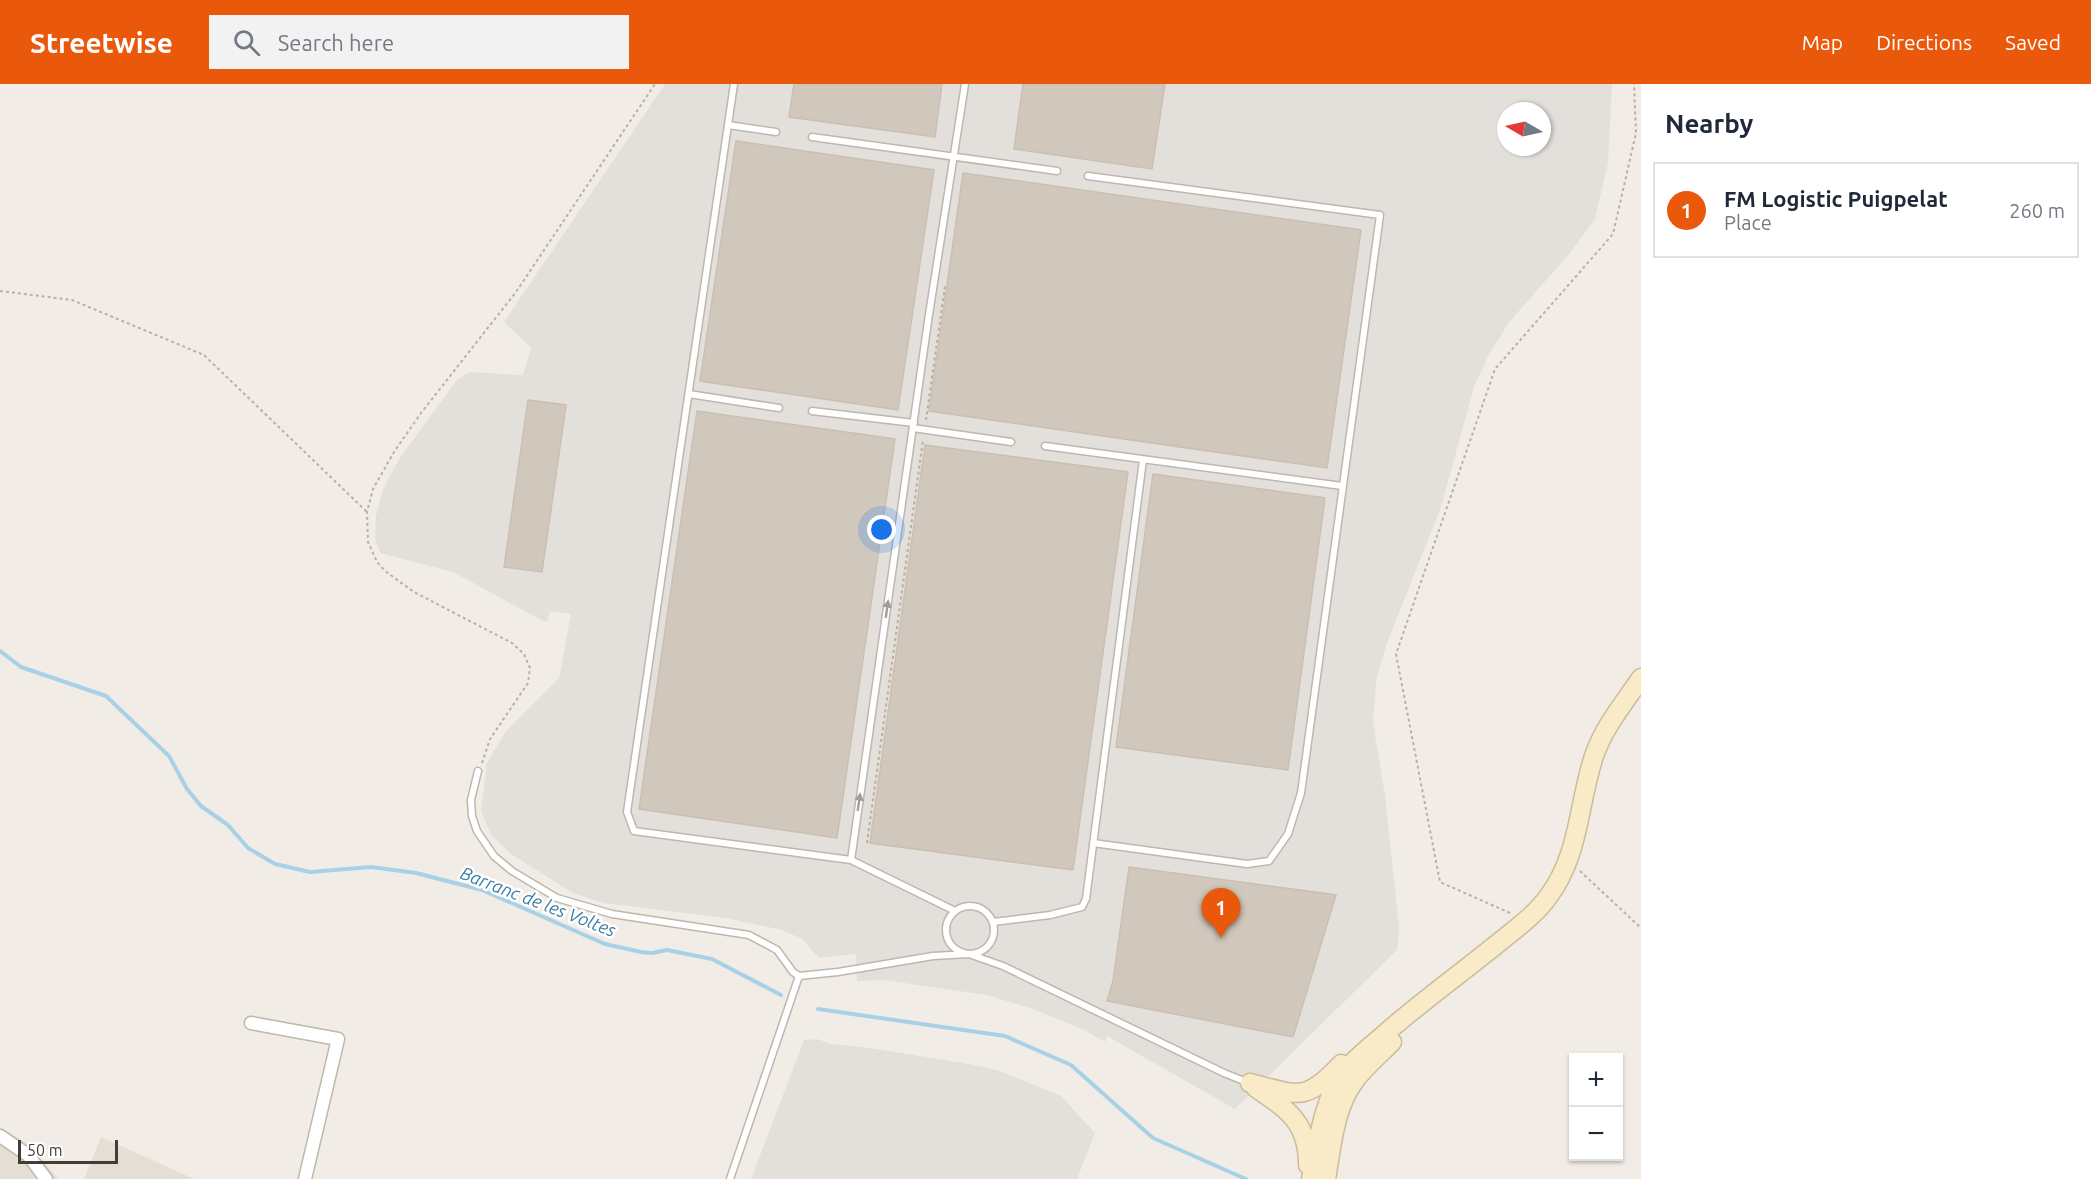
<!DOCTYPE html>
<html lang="en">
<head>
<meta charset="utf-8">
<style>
  :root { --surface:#fff; --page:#f2f2f3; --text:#1f2937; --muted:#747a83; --line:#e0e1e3; --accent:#ea580c }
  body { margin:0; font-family:Ubuntu,sans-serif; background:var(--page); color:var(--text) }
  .controls { position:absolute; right:18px; bottom:18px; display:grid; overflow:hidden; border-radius:0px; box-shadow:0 2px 4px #0004 }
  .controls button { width:54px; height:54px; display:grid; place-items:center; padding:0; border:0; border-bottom:2px solid var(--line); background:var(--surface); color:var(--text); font:30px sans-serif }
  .compass { position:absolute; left:1497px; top:18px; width:54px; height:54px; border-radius:50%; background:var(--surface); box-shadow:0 2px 4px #0004; rotate:279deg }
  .scale { position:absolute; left:18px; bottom:15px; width:100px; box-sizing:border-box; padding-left:6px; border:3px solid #433d36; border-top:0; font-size:16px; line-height:21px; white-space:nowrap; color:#433d36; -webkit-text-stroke:4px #fff; paint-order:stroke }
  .you { position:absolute; left:882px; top:446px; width:21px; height:21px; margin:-15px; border:4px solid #fff; border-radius:50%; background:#1a73e8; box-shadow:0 0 0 9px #1a73e833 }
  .badge { display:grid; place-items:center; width:39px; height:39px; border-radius:50%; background:var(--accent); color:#fff; font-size:20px; font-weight:700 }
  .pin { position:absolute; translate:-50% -50px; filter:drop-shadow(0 2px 3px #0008) }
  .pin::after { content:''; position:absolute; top:32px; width:21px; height:18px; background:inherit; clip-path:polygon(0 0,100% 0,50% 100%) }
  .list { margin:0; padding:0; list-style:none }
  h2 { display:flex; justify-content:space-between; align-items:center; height:78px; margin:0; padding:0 24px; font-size:26px }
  h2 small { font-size:20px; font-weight:400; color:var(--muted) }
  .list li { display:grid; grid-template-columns:39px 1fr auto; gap:18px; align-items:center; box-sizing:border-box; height:96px; margin:0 12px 12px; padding:0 12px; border:2px solid var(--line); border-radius:0px }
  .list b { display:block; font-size:22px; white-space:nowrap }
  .list p { margin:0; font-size:20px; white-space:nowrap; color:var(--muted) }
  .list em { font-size:20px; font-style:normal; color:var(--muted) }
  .icon { flex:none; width:33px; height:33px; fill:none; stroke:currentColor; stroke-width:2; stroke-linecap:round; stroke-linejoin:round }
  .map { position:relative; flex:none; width:1641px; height:1095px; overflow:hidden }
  header { display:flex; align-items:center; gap:36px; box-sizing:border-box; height:84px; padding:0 30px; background:var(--accent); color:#fff }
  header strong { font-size:28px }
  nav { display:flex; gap:33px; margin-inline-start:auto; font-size:21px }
  .search { width:420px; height:54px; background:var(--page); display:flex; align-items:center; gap:15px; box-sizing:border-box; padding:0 21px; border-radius:0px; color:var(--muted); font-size:22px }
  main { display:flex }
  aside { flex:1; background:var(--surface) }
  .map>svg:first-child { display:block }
</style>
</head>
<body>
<header>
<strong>Streetwise</strong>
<div class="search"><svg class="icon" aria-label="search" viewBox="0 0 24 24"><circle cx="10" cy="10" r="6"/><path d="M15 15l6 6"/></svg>Search here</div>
<nav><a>Map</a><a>Directions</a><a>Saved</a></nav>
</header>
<main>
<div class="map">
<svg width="1641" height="1095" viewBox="0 0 1641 1095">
  <rect width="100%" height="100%" fill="#f1ede6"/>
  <!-- residential -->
  <path fill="#e4ded4" d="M 0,1043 L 31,1062 L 58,1095 L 0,1095 Z
    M 101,1053 L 194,1095 L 84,1095 Z"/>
  <!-- industrial -->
  <path fill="#e3dfdb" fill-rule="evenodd" d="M 665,0 L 1612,0 L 1608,79 L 1595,135 L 1570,169 L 1510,237 L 1489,270 L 1474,303 L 1441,423 L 1387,559 L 1377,592 L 1373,633 L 1375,651 L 1385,711 L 1399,844 L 1397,866 L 1235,1025 L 1107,952 L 1105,958 L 1086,947 L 1036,926 L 987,911 L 883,896 L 857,897 L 856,870 L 819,874 L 802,855 L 782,846 L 726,834 L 603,819 L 573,809 L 511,770 L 491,751 L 481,727 L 487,679 L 506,647 L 559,594 L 571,530 L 550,527 L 548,536 L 545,538 L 453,488 L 380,469 L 375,454 L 376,432 L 383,405 L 401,372 L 457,296 L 469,288 L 523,291 L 531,264 L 504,238 ZM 1506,27 L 1542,27 L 1542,63 L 1506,63 Z
    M 817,955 L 832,960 L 870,964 L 963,979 L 997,986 L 1061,1012 L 1095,1049 L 1077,1095 L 751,1095 L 804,956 Z"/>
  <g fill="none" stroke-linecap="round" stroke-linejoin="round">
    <!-- stream -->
    <path stroke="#a8d1e8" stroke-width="4" d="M 0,567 L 21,583 L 106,612 L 169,672 L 187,705 L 201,722 L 228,741 L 248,764 L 275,780 L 310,788 L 371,783 L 416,789 L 482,806 L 605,860 L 641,868 L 652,869 L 667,866 L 712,875 L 781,911
      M 818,925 L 1005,952 L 1071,981 L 1153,1054 L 1246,1095"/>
  </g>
  <!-- building -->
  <path fill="#d1c8bd" stroke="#cbbfb1" stroke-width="1.5" d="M 794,0 L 942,0 L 935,53 L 789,33 Z
    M 1023,0 L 1165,0 L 1152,85 L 1014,65 Z
    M 736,57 L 934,86 L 898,326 L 700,297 Z
    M 963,89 L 1361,146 L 1327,384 L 929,327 Z
    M 528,316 L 566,321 L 542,488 L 504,483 Z
    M 697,327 L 895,355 L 837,754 L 639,725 Z
    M 925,361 L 1128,388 L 1073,786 L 870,759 Z
    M 1153,390 L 1325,414 L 1288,686 L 1116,663 Z
    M 1129,783 L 1336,811 L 1293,953 L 1107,917 L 1113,897 Z"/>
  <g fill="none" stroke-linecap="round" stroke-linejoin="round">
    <defs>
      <path id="lane" d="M 734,0 L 627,728 L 634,747 L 851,776 L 955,827
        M 728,41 L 776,48
        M 812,53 L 1057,87
        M 1088,92 L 1380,131 L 1301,709 L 1288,750 L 1269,777 L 1247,780 L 1093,759
        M 689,310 L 779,324
        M 812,327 L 914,339
        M 913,344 L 1011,358
        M 1045,362 L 1342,402
        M 478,687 L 471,716 L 472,732 L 477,747 L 494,772 L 512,787 L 557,814 L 612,830 L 749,851 L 777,866 L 793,888 L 799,892 L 838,888 L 933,872 L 969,870 L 1003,882 L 1224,989 L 1249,999
        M 851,776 L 928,237 L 965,0
        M946 846a24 24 0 1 1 48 0a24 24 0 1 1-48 0Z
        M 993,838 L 1050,831 L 1082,823 L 1086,815 L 1143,376
        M 730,1095 L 799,892"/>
      <path id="street" d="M 251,939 L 338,955 L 305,1095
        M 0,1052 L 28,1071 L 46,1095"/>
      <path id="secondary" d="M 1250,999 C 1298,1011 1305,1019 1341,980
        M 1256,1004 C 1288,1026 1308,1038 1308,1081
        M 1311,1095 C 1318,1060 1322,1017 1345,987 C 1357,972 1374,960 1388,947 C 1425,915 1464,887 1502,856 C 1518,843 1536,830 1548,813 C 1580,771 1578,720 1594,672 C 1604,643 1624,619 1641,594
        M 1326,1095 C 1332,1062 1334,1023 1356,995 C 1366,982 1380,970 1392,958"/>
    </defs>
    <!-- lane casing -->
    <use href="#lane" stroke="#beb7ac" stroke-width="9"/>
    <!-- street casing -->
    <use href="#street" stroke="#beb7ac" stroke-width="15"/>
    <!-- secondary casing -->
    <use href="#secondary" stroke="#ccbc9a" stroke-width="21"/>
    <!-- path -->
    <path stroke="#bcaf9c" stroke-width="2" stroke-dasharray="3 3" stroke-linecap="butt" d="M 0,207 L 72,216 L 204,271 L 367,428
      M 926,336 L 945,202
      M 482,679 L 490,655 L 528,599 L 530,584 L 524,570 L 512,559 L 414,508 L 385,487 L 377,478 L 368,458 L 367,428 L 373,405 L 394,368 L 421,329 L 516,208 L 655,0
      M 867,759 L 923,356
      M 1580,787 L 1641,844
      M 1510,829 L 1440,798 L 1396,570 L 1495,285 L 1613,150 L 1636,49 L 1634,0"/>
    <!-- lane -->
    <use href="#lane" stroke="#fff" stroke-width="6"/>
    <!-- street -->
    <use href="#street" stroke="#fff" stroke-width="12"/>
    <!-- secondary -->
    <use href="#secondary" stroke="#f9eac8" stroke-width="18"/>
  </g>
  <!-- one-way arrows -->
  <defs><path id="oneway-solid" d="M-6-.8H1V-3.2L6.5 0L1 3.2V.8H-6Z" transform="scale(1.5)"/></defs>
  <g fill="#a19e9a">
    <use href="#oneway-solid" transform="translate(887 525) rotate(-82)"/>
    <use href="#oneway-solid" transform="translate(859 718) rotate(-82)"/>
  </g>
  <g text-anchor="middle" stroke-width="5" stroke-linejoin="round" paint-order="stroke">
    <!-- water labels -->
    <g font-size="18" font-style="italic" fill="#3b7da3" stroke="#fff">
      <text transform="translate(538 818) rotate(21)" y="6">Barranc de les Voltes</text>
    </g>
  </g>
</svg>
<div class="controls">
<button>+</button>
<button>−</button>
</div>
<svg class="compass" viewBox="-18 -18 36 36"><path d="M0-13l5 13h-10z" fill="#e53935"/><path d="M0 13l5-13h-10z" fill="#747a83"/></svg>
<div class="scale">50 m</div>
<div class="you"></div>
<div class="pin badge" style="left:1221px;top:854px">1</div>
</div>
<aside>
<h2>Nearby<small></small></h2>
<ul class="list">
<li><span class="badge">1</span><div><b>FM Logistic Puigpelat</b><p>Place</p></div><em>260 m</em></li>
</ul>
</aside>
</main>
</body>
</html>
